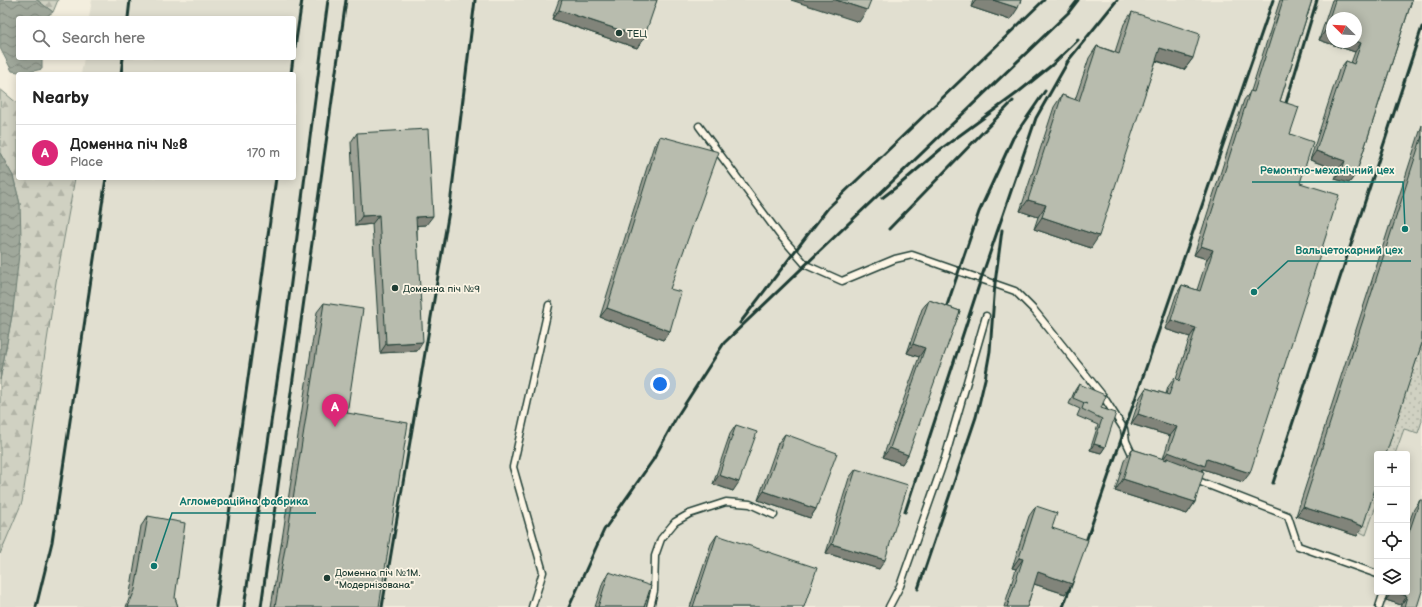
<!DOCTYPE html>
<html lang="en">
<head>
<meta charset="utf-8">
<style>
  :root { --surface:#fff; --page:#f2f2f2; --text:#222; --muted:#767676; --line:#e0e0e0; --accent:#db2777 }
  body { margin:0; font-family:"Balsamiq Sans",sans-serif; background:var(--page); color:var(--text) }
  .controls { position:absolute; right:12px; bottom:12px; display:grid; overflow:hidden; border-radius:4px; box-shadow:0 2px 10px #0003 }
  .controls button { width:36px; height:36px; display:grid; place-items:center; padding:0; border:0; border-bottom:1px solid var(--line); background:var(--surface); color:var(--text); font:20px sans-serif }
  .compass { position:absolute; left:1326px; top:12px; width:36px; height:36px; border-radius:50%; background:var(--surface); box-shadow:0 2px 10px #0003; rotate:294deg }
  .you { position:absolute; left:660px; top:384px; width:14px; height:14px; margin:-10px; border:3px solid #fff; border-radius:50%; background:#1a73e8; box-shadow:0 0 0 6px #1a73e833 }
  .badge { display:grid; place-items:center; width:26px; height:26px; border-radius:50%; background:var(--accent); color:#fff; font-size:13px; font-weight:700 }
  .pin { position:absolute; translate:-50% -33px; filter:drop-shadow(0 1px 2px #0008) }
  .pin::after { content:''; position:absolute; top:21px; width:14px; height:12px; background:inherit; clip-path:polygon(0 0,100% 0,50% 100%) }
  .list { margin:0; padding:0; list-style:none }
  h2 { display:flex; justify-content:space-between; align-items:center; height:52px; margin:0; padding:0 16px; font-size:17px }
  h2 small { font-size:13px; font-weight:400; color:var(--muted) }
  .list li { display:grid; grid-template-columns:26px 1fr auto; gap:12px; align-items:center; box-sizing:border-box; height:56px; padding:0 16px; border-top:1px solid var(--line) }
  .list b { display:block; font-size:15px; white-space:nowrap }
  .list p { margin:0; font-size:13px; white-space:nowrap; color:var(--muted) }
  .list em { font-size:13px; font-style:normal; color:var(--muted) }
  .icon { flex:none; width:22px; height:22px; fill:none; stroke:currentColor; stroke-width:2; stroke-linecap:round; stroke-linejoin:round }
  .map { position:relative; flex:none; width:1422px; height:607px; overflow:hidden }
  .search { position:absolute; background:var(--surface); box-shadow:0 2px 10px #0003; left:16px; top:16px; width:280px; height:44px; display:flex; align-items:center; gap:10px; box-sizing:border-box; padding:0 14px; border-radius:4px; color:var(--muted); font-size:15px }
  .panel { position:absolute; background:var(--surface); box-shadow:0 2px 10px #0003; left:16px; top:72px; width:280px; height:108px; border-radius:4px }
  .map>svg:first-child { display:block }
</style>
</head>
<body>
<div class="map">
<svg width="1422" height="607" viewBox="0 0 1422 607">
  <defs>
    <pattern id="grass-dots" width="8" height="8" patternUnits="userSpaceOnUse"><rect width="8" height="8" fill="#d0d1c2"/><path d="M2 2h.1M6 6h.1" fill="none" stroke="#b2b4a7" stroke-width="1.8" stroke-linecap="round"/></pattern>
    <pattern id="forest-firs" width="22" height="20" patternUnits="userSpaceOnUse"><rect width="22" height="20" fill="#d0d1c2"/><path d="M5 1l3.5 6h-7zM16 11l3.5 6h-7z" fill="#b2b4a7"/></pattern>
    <pattern id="water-waves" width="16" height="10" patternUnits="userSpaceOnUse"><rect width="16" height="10" fill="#a0a89b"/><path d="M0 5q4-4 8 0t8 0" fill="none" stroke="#828a7f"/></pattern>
  </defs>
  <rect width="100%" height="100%" fill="#f3eede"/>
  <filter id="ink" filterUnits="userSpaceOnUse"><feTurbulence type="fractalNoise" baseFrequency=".025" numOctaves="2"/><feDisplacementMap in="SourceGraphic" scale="8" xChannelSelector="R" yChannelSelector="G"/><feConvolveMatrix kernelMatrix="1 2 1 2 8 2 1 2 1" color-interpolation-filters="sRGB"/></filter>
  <g filter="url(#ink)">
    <!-- built -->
    <path fill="#e1dfd0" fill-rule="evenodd" d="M 92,0 L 1422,0 L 1422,607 L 0,607 L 0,551 L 67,178 L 294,178 L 294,74 L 81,74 L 84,58 L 294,58 L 294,18 L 89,18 ZM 1332,18 L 1356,18 L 1356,42 L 1332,42 ZM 1377,454 L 1407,454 L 1407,592 L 1377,592 Z"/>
    <!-- grass -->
    <path fill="url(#grass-dots)" stroke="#78877b" d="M 1422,332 L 1422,421 L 1418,433 L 1404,429 L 1395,454 L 1383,454 Z
      M 1377,473 L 1377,503 L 1366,535 L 1358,531 Z"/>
    <!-- forest -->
    <path fill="url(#forest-firs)" stroke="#78877b" d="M 37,0 L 58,0 L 53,12 Z
      M 0,89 L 18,104 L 18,178 L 75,178 L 56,282 L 22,502 L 0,554 L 0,380 L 13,310 L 20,204 L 13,176 L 0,153 Z"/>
    <!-- water -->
    <path fill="url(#water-waves)" stroke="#6c7d72" d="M 0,0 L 37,0 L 53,12 L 44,18 L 18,18 L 18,58 L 42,58 L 42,69 L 25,73 L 12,71 L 0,48 Z
      M 0,153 L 13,176 L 20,204 L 21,236 L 13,310 L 0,380 Z"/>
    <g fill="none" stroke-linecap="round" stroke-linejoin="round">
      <defs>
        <path id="service" d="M 699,126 L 779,234 L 806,265 L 842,281 L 895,259 L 912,255 L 1015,291 L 1034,310 L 1103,396 L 1124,429 L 1126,441 L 1132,454 L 1137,456
          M 1193,479 L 1288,516 L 1298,546 L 1377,574
          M 532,607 L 543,572 L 513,467 L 549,305
          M 650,607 L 654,591 L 655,556 L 661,539 L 675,522 L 689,514 L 726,502 L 750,504 L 774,515
          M 889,607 L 900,586 L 945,458 L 986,316
          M 1379,607 L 1384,592"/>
      </defs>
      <!-- service casing -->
      <use href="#service" stroke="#1f3d34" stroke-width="9"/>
      <!-- service -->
      <use href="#service" stroke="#fcf5e5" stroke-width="6"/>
      <!-- rail -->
      <path stroke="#1f3d34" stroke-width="3" d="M 128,18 L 130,0
        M 294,54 L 302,0
        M 1067,62 L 1117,0
        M 121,74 L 123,58
        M 291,74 L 293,58
        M 1283,113 L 1317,0
        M 882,198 L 899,185 L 941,149 L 1016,94 L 1052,65 L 1078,40
        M 889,229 L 1013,101
        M 943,317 L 979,212 L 1013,138 L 1045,91
        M 740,323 L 828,208 L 1044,0
        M 1273,483 L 1422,27
        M 905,512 L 981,279 L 1036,118 L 1070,58
        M 1083,550 L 1273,0
        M 918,589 L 976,417 L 985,379 L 990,351 L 995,283 L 1002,230
        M 36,607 L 52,542 L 106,178
        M 216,607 L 276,178
        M 244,607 L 287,313 L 328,0
        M 261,607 L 346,0
        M 382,607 L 450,205 L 475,0
        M 569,607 L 604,530 L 653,460 L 676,418 L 724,343 L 1068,13 L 1078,0
        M 1063,607 L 1074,577"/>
    </g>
    <!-- wall -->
    <path fill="#9ea296" stroke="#1f3d34" d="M 559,0 L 657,0 L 637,48 L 552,19 Z
      M 973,0 L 1021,0 L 1010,20 L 971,7 Z
      M 1280,0 L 1312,0 L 1280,101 L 1290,134 L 1300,183 L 1243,482 L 1203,469 L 1202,471 L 1195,502 L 1187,514 L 1115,491 L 1124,461 L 1132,449 L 1163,459 L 1170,436 L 1131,424 L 1140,397 L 1146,388 L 1166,394 L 1168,387 L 1175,377 L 1176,379 L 1190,337 L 1165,329 L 1176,295 L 1182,285 L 1197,290 L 1207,259 L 1194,255 L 1244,100 L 1251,91 Z
      M 1332,0 L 1412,0 L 1356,174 L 1349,183 L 1335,179 L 1338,170 L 1310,160 L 1339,70 L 1346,61 L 1351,63 L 1355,52 L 1319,40 Z
      M 1132,12 L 1193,58 L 1184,70 L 1156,61 L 1091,248 L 1034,229 L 1038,217 L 1020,211 L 1054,107 L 1062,95 L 1075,100 L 1089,58 L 1097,46 L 1115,52 L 1124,24 Z
      M 1422,125 L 1422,343 L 1357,536 L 1296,516 Z
      M 357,133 L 426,225 L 417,225 L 417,351 L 380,353 L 372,224 L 355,226 L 351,142 Z
      M 660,136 L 670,289 L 670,331 L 663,340 L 600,317 L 654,145 Z
      M 929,300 L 960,311 L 902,464 L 883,457 L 919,357 L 907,353 L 922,309 Z
      M 324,303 L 347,413 L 379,607 L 271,607 L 283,533 L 317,312 Z
      M 1079,384 L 1101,408 L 1105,447 L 1101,453 L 1090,450 L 1098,425 L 1077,416 L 1080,409 L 1069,404 L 1075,390 Z
      M 736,425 L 733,491 L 713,484 L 730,434 Z
      M 785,434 L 816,509 L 810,518 L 758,500 L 778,443 Z
      M 856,469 L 879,569 L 826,553 L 849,478 Z
      M 1420,500 L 1417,607 L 1400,607 L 1401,605 L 1386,600 L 1388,592 L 1407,592 L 1407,528 L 1414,509 Z
      M 1036,506 L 1052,528 L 1065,594 L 1034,584 L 1027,607 L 1004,607 L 1016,569 L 1012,568 L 1029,516 Z
      M 148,516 L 175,598 L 178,607 L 126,607 L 129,599 L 141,526 Z
      M 717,535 L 804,607 L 690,607 L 711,544 Z
      M 609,572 L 644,607 L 595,607 L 603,582 Z"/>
    <!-- shaded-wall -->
    <path fill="#81847a" stroke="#1f3d34" d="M 791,0 L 836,0 L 867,10 L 859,22 Z
      M 976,0 L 993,0 L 1018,8 L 1010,20 L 971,7 Z
      M 559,10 L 644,38 L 637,48 L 552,19 Z
      M 1325,31 L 1332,33 L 1332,42 L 1356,42 L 1356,41 L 1361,43 L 1355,52 L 1319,40 Z
      M 1160,48 L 1193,58 L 1184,70 L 1152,59 Z
      M 1316,151 L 1345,161 L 1338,170 L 1310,160 Z
      M 1342,170 L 1356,174 L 1349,183 L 1335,179 Z
      M 1028,200 L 1046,205 L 1038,217 L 1020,211 Z
      M 379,215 L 372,224 L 355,226 L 362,216 Z
      M 433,216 L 426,225 L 410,226 L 416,217 Z
      M 1042,217 L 1099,236 L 1091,248 L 1034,229 Z
      M 1201,246 L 1213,250 L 1207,259 L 1194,255 Z
      M 607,308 L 670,331 L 663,340 L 600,317 Z
      M 1171,320 L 1196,328 L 1190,337 L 1165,329 Z
      M 423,342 L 417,351 L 380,353 L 386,344 Z
      M 913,344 L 925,348 L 919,357 L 907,353 Z
      M 1138,414 L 1177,427 L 1170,436 L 1131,424 Z
      M 1094,444 L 1105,447 L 1101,453 L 1090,450 Z
      M 890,448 L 908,455 L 902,464 L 883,457 Z
      M 1168,452 L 1207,459 L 1250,473 L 1243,482 L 1203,469 L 1199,476 L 1167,458 L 1164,462 L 1162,461 Z
      M 719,475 L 739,482 L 733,491 L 713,484 Z
      M 1123,479 L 1195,502 L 1187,514 L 1115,491 Z
      M 764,491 L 816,509 L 810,518 L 758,500 Z
      M 1303,507 L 1363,526 L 1357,536 L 1296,516 Z
      M 832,544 L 885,560 L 879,569 L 826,553 Z
      M 1019,558 L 1023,559 L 1016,569 L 1012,568 Z
      M 1038,572 L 1072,584 L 1065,594 L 1031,583 Z
      M 1392,592 L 1395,592 L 1407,596 L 1401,605 L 1386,600 Z"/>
    <!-- building -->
    <path fill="#b8bcae" stroke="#1f3d34" d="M 562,0 L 657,0 L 644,38 L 559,10 Z
      M 836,0 L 871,0 L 867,10 Z
      M 993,0 L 1021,0 L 1018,8 Z
      M 1283,0 L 1312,0 L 1280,101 L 1299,107 L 1290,134 L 1313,142 L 1300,183 L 1339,195 L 1250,473 L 1207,459 L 1205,466 L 1168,452 L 1177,427 L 1138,414 L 1146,388 L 1169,395 L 1175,377 L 1179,381 L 1196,328 L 1171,320 L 1182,285 L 1200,291 L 1213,250 L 1201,246 L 1250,91 L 1254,92 Z
      M 1335,0 L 1412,0 L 1356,174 L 1342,170 L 1345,161 L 1316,151 L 1346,61 L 1354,64 L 1361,43 L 1356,41 L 1356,18 L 1332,18 L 1332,33 L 1325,31 Z
      M 1132,12 L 1200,34 L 1193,58 L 1160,48 L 1099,236 L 1042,217 L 1046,205 L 1028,200 L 1062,95 L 1079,101 L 1097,46 L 1119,54 Z
      M 428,129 L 433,216 L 416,217 L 423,342 L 386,344 L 379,215 L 362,216 L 357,133 Z
      M 660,136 L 719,152 L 670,289 L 681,292 L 670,331 L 607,308 Z
      M 1422,136 L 1422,343 L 1386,454 L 1377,454 L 1377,483 L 1363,526 L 1303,507 Z
      M 929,300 L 960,311 L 908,455 L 890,448 L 925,348 L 913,344 Z
      M 324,303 L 363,309 L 347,413 L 408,423 L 379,607 L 275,607 L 289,524 Z
      M 1079,384 L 1105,395 L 1106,396 L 1101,408 L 1116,413 L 1105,447 L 1094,444 L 1102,419 L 1082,409 L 1084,403 L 1087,404 L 1073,398 Z
      M 736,425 L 757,432 L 739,482 L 719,475 Z
      M 785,434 L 837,453 L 816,509 L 764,491 Z
      M 1132,449 L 1167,460 L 1167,458 L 1204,472 L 1195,502 L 1123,479 Z
      M 856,469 L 908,485 L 885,560 L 832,544 Z
      M 1420,500 L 1422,500 L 1422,591 L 1417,607 L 1404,607 L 1407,596 L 1395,592 L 1407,592 L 1407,538 Z
      M 1036,506 L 1057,513 L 1052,528 L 1088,540 L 1072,584 L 1038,572 L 1027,607 L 1007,607 L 1023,559 L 1019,558 Z
      M 148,516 L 185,523 L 175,598 L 178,607 L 128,607 L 135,590 Z
      M 717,535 L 817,568 L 804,607 L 693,607 Z
      M 609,572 L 651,586 L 644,607 L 598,607 Z"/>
  </g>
  <!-- markers -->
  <g fill="#1f3d34" stroke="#fcf5e5" stroke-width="1.5">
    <circle cx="619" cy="33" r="4"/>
    <circle cx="395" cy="288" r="4"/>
    <circle cx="327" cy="578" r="4"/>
  </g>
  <g text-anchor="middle" stroke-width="3.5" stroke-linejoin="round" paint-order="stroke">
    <!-- poi labels -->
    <g font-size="10" fill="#1f3d34" stroke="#fcf5e5" text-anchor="start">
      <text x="627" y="37">ТЕЦ</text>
      <text x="403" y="292">Доменна піч №9</text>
      <text x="335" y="576">Доменна піч №1М.<tspan x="335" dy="12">"Модернізована"</tspan></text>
    </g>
  </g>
  <!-- callouts -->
  <path fill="none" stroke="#0f766e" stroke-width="1.5" d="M1405 229L1403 182H1252M1254 292L1288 261H1411M154 566L172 513H316"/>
  <g fill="#0f766e" stroke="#fcf5e5" stroke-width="1.5">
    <circle cx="1405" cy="229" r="4"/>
    <circle cx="1254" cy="292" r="4"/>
    <circle cx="154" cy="566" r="4"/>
  </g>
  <g font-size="11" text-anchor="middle" font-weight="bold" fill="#0f766e" stroke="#fcf5e5" stroke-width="3.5" stroke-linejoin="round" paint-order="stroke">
    <text x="1327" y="174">Ремонтно-механічний цех</text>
    <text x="1349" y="254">Вальцетокарний цех</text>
    <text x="244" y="505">Агломераційна фабрика</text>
  </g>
</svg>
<div class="controls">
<button>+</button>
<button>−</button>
<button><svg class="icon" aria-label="locate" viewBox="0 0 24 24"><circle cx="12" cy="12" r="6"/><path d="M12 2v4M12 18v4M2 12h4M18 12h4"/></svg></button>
<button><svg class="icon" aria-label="layers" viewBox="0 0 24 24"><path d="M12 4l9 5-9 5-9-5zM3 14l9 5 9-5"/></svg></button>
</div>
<svg class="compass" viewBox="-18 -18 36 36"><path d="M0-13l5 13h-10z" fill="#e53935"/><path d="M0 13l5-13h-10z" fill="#767676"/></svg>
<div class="you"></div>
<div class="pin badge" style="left:335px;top:427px">A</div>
<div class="search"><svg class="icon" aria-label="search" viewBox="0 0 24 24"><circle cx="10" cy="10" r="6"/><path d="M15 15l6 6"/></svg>Search here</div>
<section class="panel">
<h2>Nearby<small></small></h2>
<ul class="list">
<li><span class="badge">A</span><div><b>Доменна піч №8</b><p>Place</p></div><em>170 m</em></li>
</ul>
</section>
</div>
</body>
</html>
